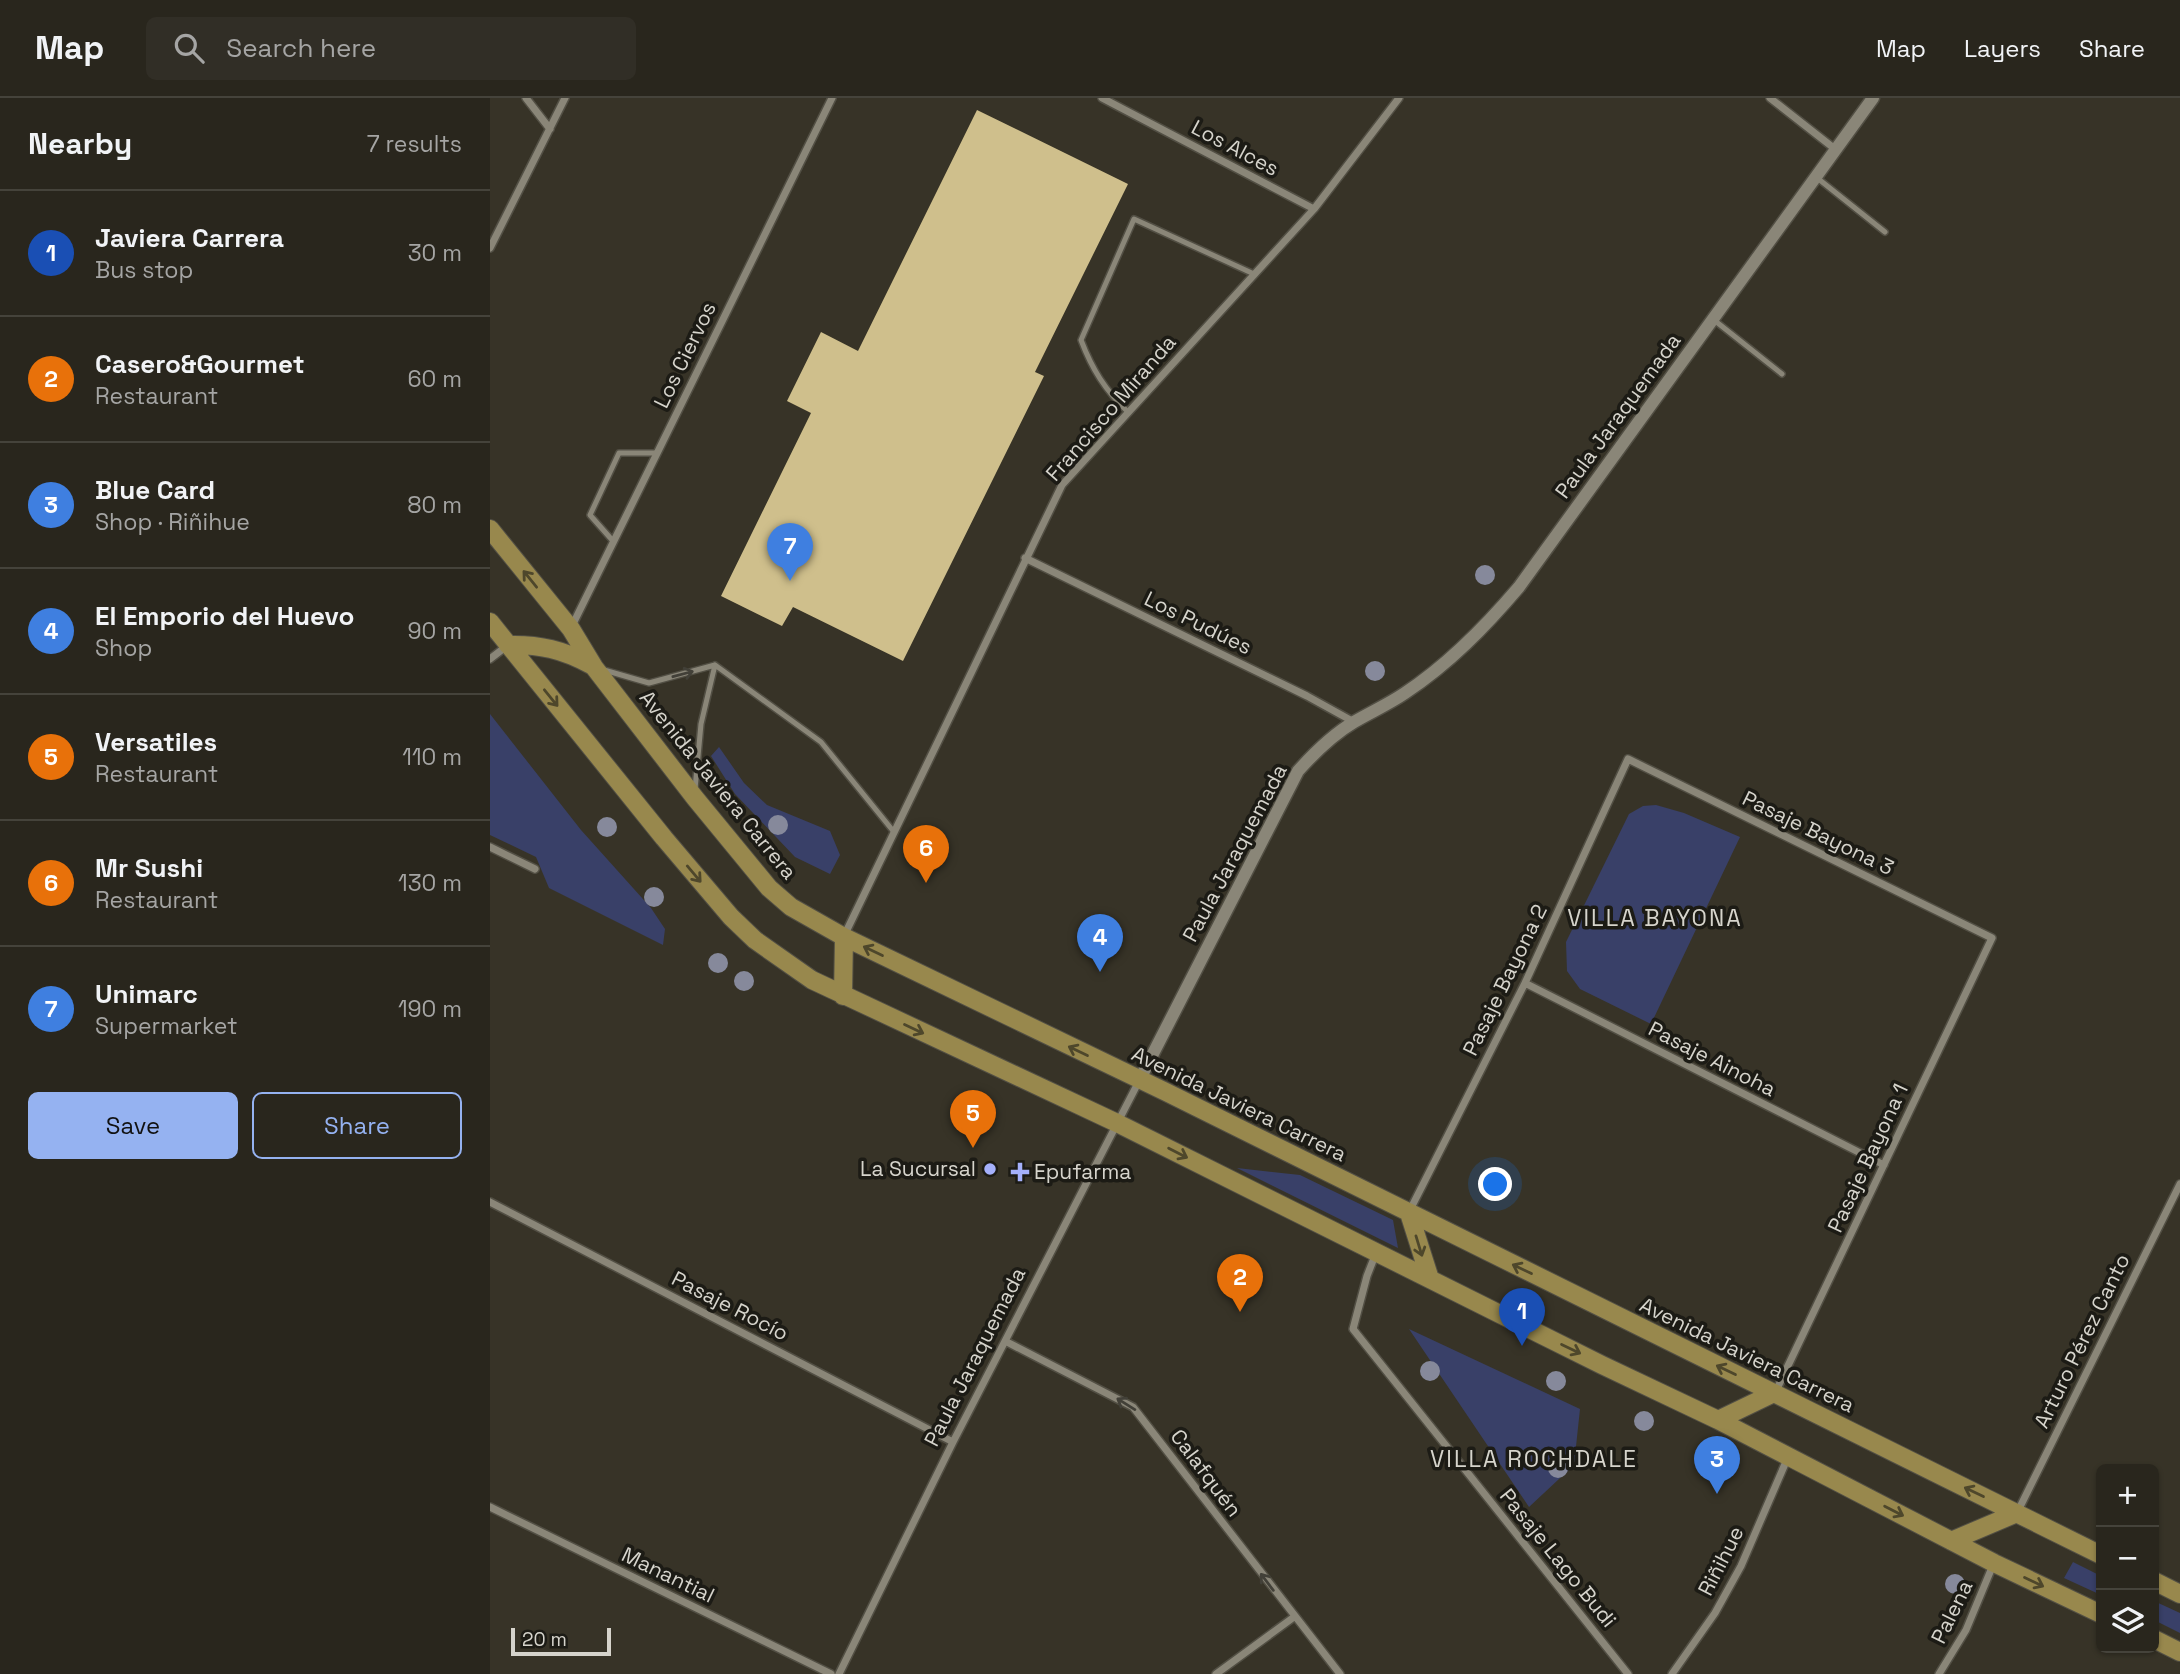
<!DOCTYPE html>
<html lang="en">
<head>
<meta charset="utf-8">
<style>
  :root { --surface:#29261d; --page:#312e26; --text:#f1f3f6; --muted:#a5a5a4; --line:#45433b; --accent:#95b2f1 }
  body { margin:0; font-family:"Space Grotesk",sans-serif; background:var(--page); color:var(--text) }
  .controls { position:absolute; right:21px; bottom:21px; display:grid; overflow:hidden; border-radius:10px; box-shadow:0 2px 5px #0004 }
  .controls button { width:63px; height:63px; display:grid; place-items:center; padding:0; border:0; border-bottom:2px solid var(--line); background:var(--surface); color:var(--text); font:35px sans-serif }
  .scale { position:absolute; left:21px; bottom:18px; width:100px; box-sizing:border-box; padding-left:7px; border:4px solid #d6d4cc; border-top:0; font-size:19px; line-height:24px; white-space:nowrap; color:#d6d4cc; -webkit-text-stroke:5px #1c1b15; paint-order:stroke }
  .you { position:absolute; left:1006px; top:1087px; width:24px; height:24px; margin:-18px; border:5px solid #fff; border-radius:50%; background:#1a73e8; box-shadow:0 0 0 10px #1a73e833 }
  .badge { display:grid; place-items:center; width:46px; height:46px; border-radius:50%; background:var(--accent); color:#fff; font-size:23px; font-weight:700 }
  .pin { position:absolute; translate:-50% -58px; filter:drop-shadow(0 2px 4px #0008) }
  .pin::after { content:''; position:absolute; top:37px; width:24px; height:21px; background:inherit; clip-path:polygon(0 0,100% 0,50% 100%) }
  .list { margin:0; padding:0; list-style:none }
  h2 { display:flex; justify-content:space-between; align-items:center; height:91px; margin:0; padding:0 28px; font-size:30px }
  h2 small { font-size:23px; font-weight:400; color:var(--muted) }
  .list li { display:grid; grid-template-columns:46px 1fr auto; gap:21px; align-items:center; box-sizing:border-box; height:126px; padding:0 28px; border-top:2px solid var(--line) }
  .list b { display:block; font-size:26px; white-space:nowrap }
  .list p { margin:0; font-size:23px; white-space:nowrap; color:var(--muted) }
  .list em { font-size:23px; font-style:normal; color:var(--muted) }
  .actions { display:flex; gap:14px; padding:21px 28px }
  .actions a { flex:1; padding:16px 0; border:2px solid var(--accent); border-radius:10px; text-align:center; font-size:24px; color:var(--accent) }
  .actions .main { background:var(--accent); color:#111 }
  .icon { flex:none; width:38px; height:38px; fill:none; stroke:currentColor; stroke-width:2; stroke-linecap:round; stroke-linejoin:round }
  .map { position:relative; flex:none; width:1690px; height:1576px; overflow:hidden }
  header { display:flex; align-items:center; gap:42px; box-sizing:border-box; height:98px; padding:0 35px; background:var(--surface); border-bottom:2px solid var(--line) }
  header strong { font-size:33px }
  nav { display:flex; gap:38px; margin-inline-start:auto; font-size:24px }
  .search { width:490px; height:63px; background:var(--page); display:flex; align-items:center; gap:18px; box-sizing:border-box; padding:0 24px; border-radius:10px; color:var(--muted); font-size:26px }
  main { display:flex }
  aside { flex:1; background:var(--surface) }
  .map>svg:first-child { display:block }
</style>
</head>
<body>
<header>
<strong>Map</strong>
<div class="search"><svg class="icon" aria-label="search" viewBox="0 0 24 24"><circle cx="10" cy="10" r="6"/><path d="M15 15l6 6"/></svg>Search here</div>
<nav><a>Map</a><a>Layers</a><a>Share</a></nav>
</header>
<main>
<aside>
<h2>Nearby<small>7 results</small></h2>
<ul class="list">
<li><span class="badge" style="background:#1a4fb4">1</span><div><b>Javiera Carrera</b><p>Bus stop</p></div><em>30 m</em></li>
<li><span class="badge" style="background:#e8710a">2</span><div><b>Casero&amp;Gourmet</b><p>Restaurant</p></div><em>60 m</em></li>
<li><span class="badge" style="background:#3f7fe0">3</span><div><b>Blue Card</b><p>Shop · Riñihue</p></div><em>80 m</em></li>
<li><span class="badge" style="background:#3f7fe0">4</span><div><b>El Emporio del Huevo</b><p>Shop</p></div><em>90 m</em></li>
<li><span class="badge" style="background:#e8710a">5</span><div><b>Versatiles</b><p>Restaurant</p></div><em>110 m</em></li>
<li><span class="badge" style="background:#e8710a">6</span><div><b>Mr Sushi</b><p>Restaurant</p></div><em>130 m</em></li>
<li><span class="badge" style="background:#3f7fe0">7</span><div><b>Unimarc</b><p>Supermarket</p></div><em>190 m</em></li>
</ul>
<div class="actions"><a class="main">Save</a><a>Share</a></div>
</aside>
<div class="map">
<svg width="1690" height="1576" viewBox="0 0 1690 1576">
  <rect width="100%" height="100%" fill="#373327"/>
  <!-- green -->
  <path fill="#394068" d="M 0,616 L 91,732 L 161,810 L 175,831 L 173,847 L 59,790 L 46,759 L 0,737 Z
    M 229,649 L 254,685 L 277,707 L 340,733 L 350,757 L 340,776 L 305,759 L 245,696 L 221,658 Z
    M 1166,707 L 1194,715 L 1250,739 L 1161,926 L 1090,891 L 1077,873 L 1076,844 L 1139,716 L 1153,708 Z
    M 747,1070 L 810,1077 L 903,1122 L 908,1150 Z
    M 919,1231 L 1090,1311 L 1084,1367 L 1039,1409 Z
    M 1583,1464 L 1611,1478 L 1611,1497 L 1574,1480 Z
    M 1664,1503 L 1690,1515 L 1690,1535 L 1664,1522 Z"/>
  <!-- building -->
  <path fill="#cfbf8c" d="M 487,12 L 638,86 L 545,274 L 554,278 L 413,563 L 303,509 L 292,528 L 231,498 L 321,315 L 297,303 L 331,234 L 368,253 Z"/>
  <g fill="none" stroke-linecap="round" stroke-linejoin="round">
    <defs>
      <path id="service" d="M 1326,79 L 1395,134
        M 1224,222 L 1292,276
        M 638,314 C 615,292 602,271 591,242 L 644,121 L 764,176
        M 123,443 L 100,417 L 129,355 L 166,355
        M 225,567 L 331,644 L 404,734
        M 114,572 L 159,585 L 225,567 L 211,626 L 205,691"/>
      <path id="minor" d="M 36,0 L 60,31
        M 612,0 L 824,111
        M 1280,0 L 1345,51
        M 0,150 L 75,0
        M 535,460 L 817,598 L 864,624
        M 81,530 L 342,0
        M 0,561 L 18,547
        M 0,749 L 45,771
        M 354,838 L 572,387 L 824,111 L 909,0
        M 1035,885 L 1394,1067
        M 0,1104 L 463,1344
        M 919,1114 L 1035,885 L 1138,661 L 1502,840 L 1285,1295
        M 886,1155 L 877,1178 L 863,1231 L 1138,1576
        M 515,1243 L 643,1309 L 850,1576
        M 0,1409 L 341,1576
        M 1527,1415 L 1690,1086
        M 349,1576 L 463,1344 L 649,983
        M 726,1576 L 804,1519
        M 1182,1576 L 1225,1515 L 1251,1468 L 1298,1359
        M 1449,1576 L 1476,1532 L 1503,1467"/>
      <path id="tertiary" d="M 650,981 L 808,673 C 825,654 842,637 864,624 C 881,614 899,606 915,595 C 959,566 995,529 1029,489 L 1383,0"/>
      <path id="primary" d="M 0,431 L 81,531 L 104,569 L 205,700 L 279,790 L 301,809 L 354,839 L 676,994 L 1611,1457
        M 0,524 L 174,740 L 241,819 L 265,842 L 322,882 L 627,1025 L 1112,1267 L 1228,1322 L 1504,1465 L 1611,1516
        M 18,547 C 49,546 74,552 101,567
        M 353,898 L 354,839
        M 919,1115 L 940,1181
        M 1228,1322 L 1284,1295
        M 1461,1443 L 1527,1415
        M 1664,1483 L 1690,1496
        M 1664,1541 L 1690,1554"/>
    </defs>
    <!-- service casing -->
    <use href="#service" stroke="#524f44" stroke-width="8"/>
    <!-- minor casing -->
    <use href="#minor" stroke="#524f44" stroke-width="10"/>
    <!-- tertiary casing -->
    <use href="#tertiary" stroke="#524f44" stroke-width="15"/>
    <!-- primary casing -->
    <use href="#primary" stroke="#524f44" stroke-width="20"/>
    <!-- service -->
    <use href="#service" stroke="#8a8678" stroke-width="5"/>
    <!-- minor -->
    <use href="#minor" stroke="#8a8678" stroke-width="7"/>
    <!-- tertiary -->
    <use href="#tertiary" stroke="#8a8678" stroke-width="12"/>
    <!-- primary -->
    <use href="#primary" stroke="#98884d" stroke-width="18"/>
  </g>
  <!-- trees -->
  <g fill="#86899b">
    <circle cx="995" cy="477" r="10"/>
    <circle cx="885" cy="573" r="10"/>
    <circle cx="288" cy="727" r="10"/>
    <circle cx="117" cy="729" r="10"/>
    <circle cx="164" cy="799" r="10"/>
    <circle cx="228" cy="865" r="10"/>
    <circle cx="254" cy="883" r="10"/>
    <circle cx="940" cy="1273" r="10"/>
    <circle cx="1066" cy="1283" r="10"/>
    <circle cx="1154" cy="1323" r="10"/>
    <circle cx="1068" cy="1370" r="10"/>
    <circle cx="1465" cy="1486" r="10"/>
  </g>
  <!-- one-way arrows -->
  <defs><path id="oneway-shaft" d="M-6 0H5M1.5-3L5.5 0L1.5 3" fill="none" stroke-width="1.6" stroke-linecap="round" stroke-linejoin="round" transform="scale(1.75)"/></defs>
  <g stroke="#4e472b">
    <use href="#oneway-shaft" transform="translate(40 481) rotate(-129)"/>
    <use href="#oneway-shaft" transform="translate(61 600) rotate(51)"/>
    <use href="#oneway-shaft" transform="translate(204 776) rotate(50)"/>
    <use href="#oneway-shaft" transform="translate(383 853) rotate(-154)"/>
    <use href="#oneway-shaft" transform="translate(424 931) rotate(25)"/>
    <use href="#oneway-shaft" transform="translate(588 953) rotate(-154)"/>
    <use href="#oneway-shaft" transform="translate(688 1055) rotate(27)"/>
    <use href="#oneway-shaft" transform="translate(929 1148) rotate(73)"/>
    <use href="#oneway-shaft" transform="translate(1032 1171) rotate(-154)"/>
    <use href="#oneway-shaft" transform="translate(1081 1251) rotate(26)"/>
    <use href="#oneway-shaft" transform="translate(1236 1272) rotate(-154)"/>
    <use href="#oneway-shaft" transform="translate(1484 1394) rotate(-154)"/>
    <use href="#oneway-shaft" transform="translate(1404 1413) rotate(27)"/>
    <use href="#oneway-shaft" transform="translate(1544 1484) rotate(26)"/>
  </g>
  <g stroke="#424038">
    <use href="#oneway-shaft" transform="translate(193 576) rotate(-15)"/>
    <use href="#oneway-shaft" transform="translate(636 1306) rotate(-148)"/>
    <use href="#oneway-shaft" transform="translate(777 1484) rotate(-127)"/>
  </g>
  <!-- markers -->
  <g fill="#a5b1fc" stroke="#1c1b15" stroke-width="2.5">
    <circle cx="500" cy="1071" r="7"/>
    <path d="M526.5 1063.5h7v7h7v7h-7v7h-7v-7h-7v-7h7z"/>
  </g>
  <g text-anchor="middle" stroke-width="7" stroke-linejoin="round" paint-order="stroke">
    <!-- street labels -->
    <g font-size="21" fill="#d6d4cc" stroke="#1c1b15">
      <text transform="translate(745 50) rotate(28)" y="7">Los Alces</text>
      <text transform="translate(195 257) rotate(-64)" y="7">Los Ciervos</text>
      <text transform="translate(621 310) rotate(-49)" y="7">Francisco Miranda</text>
      <text transform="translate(1128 318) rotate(-54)" y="7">Paula Jaraquemada</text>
      <text transform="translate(708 525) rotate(26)" y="7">Los Pudúes</text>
      <text transform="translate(228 687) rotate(51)" y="7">Avenida Javiera Carrera</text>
      <text transform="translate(1328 735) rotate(26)" y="7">Pasaje Bayona 3</text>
      <text transform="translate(745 755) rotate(-62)" y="7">Paula Jaraquemada</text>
      <text transform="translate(1015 882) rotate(-64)" y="7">Pasaje Bayona 2</text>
      <text transform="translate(1222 961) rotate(27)" y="7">Pasaje Ainoha</text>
      <text transform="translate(749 1006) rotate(26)" y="7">Avenida Javiera Carrera</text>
      <text transform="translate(1378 1060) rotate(-65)" y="7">Pasaje Bayona 1</text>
      <text transform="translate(240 1208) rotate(27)" y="7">Pasaje Rocío</text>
      <text transform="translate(1592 1243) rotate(-64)" y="7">Arturo Pérez Canto</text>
      <text transform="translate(1257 1257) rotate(26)" y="7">Avenida Javiera Carrera</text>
      <text transform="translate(485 1259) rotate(-63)" y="7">Paula Jaraquemada</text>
      <text transform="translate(716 1375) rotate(53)" y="7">Calafquén</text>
      <text transform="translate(1068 1460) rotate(51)" y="7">Pasaje Lago Budi</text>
      <text transform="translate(1231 1463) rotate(-63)" y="7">Riñihue</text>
      <text transform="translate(178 1477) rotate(26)" y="7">Manantial</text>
      <text transform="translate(1462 1514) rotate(-64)" y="7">Palena</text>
    </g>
    <!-- poi labels -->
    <g font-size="21" fill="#d6d4cc" stroke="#1c1b15" text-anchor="end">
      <text x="486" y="1078">La Sucursal</text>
      <text x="544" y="1081" text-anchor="start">Epufarma</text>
    </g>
    <!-- neighbourhood labels -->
    <g font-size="23" letter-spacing="2" fill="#d6d4cc" stroke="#1c1b15">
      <text x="1165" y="828">VILLA BAYONA</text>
      <text x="1044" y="1369">VILLA ROCHDALE</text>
    </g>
  </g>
</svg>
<div class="controls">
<button>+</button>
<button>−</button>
<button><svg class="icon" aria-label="layers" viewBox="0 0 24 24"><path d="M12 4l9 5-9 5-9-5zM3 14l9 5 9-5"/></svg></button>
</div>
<div class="scale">20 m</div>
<div class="you"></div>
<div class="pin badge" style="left:1032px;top:1248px;background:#1a4fb4">1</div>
<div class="pin badge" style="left:750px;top:1214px;background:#e8710a">2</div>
<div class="pin badge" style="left:1227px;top:1396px;background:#3f7fe0">3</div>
<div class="pin badge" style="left:610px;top:874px;background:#3f7fe0">4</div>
<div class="pin badge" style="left:483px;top:1050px;background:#e8710a">5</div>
<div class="pin badge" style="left:436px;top:785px;background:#e8710a">6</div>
<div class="pin badge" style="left:300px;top:483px;background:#3f7fe0">7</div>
</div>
</main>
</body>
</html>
